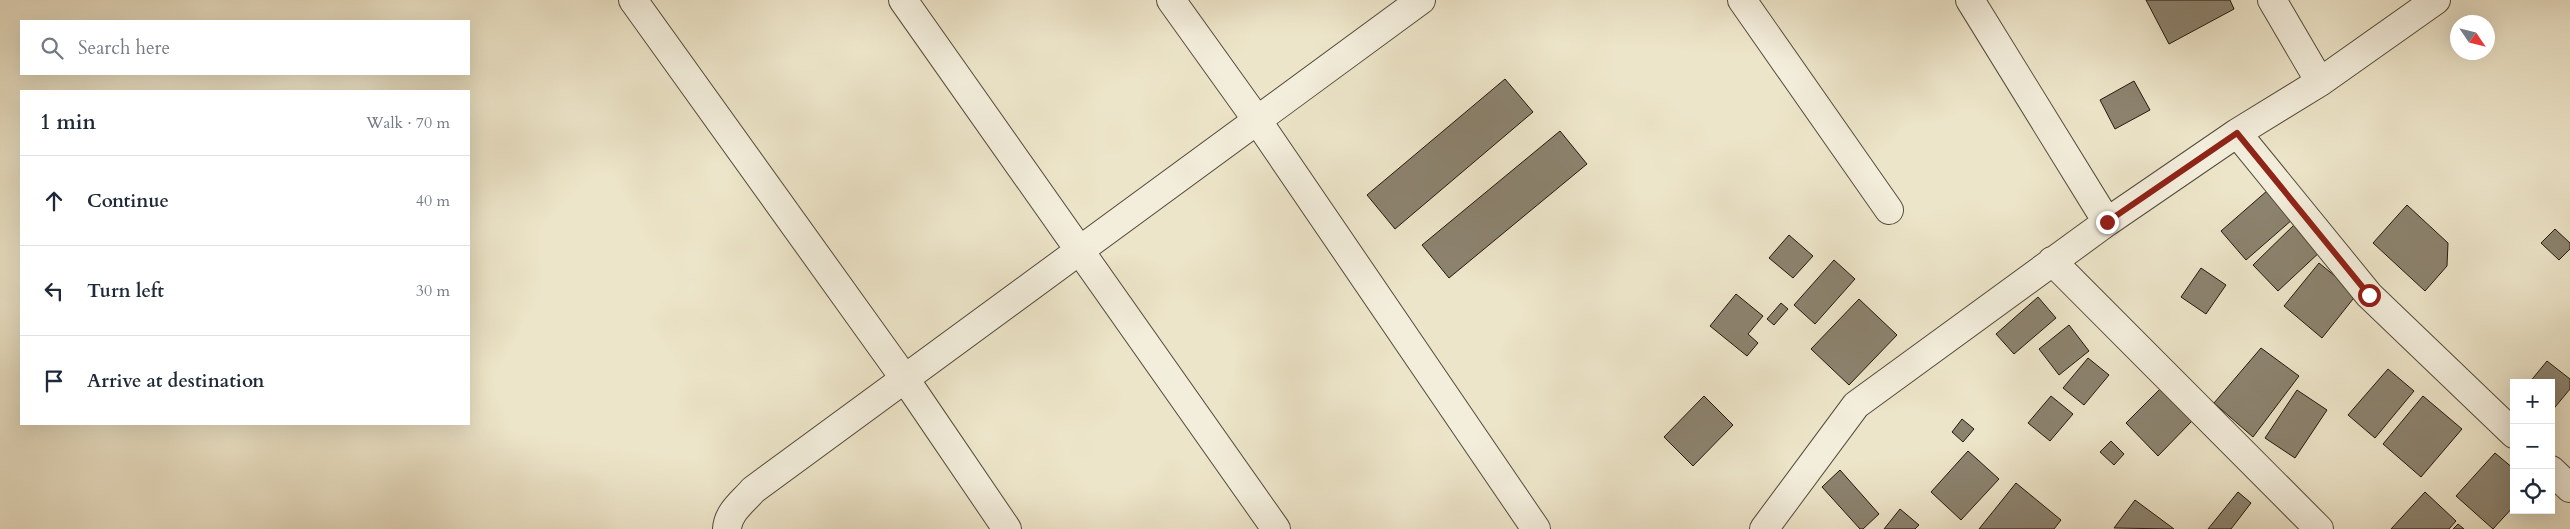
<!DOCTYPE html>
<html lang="en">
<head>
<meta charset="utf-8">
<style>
  :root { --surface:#fff; --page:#f2f2f3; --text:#1f2937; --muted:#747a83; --line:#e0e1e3 }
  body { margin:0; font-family:Cardo,serif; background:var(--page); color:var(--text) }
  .controls { position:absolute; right:15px; bottom:15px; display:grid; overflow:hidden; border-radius:0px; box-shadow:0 5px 20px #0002 }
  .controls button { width:45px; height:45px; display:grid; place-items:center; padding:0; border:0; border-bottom:1px solid var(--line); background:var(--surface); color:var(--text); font:25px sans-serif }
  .compass { position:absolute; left:2450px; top:15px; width:45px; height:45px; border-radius:50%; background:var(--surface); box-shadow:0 5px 20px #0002; rotate:125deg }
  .stop { position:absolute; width:15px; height:15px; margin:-11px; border:4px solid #8f2418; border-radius:50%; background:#fff }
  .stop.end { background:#8f2418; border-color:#fff; box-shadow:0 1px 5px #0008 }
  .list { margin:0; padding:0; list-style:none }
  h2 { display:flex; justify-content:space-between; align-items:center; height:65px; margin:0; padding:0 20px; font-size:21px }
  h2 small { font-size:16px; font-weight:400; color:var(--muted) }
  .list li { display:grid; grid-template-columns:32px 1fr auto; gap:15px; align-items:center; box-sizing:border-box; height:90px; padding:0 20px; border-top:1px solid var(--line) }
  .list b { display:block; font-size:19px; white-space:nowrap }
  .list em { font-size:16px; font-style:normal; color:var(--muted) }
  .icon { flex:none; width:28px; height:28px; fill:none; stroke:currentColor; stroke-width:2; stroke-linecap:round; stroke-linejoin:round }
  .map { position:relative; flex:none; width:2570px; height:529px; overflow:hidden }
  .search { position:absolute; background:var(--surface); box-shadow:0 5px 20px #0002; left:20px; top:20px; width:450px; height:55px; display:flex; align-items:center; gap:12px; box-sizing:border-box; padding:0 18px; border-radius:0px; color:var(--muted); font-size:19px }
  .panel { position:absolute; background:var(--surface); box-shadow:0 5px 20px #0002; left:20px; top:90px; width:450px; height:335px; border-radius:0px }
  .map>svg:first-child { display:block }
</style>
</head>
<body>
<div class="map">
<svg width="2570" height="529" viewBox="0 0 2570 529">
  <rect width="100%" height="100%" fill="#ede5c9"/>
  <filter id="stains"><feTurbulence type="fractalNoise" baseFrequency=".004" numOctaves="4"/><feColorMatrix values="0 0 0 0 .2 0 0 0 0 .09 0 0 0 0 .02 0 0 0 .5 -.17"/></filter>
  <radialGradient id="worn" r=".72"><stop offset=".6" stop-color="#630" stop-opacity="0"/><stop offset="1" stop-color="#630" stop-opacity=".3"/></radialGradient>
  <!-- building -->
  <path fill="#8c836f" stroke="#22190d" d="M 2146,0 L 2230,0 L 2234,9 L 2169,44 Z
    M 1505,79 L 1533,112 L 1395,229 L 1367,195 Z
    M 2134,81 L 2150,110 L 2115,129 L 2100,100 Z
    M 1560,131 L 1587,164 L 1449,278 L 1422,245 Z
    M 2268,190 L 2293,219 L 2246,260 L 2221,231 Z
    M 2407,205 L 2448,243 L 2447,266 L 2425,291 L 2373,243 Z
    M 2296,223 L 2322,250 L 2278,291 L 2253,265 Z
    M 2555,229 L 2570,243 L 2570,249 L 2559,260 L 2541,243 Z
    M 1789,235 L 1813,256 L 1793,278 L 1769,258 Z
    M 1834,260 L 1855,279 L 1815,324 L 1794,305 Z
    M 2319,263 L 2357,294 L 2322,338 L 2284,306 Z
    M 2201,268 L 2226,285 L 2206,314 L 2181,297 Z
    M 1736,294 L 1763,316 L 1748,334 L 1758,343 L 1747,356 L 1710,326 Z
    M 2038,297 L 2056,318 L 2014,354 L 1996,334 Z
    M 1859,299 L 1897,335 L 1849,385 L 1811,349 Z
    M 1781,303 L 1788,309 L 1774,325 L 1767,319 Z
    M 2069,325 L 2089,351 L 2059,375 L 2039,349 Z
    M 2261,348 L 2299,376 L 2253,437 L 2214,403 Z
    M 2088,358 L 2109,375 L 2084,405 L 2063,388 Z
    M 2547,361 L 2570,379 L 2570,389 L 2551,412 L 2551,383 L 2529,383 Z
    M 2388,369 L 2414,391 L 2375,438 L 2348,415 Z
    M 2160,389 L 2192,421 L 2158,456 L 2126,423 Z
    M 2297,390 L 2327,410 L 2295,458 L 2265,438 Z
    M 1704,396 L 1733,425 L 1693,466 L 1664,437 Z
    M 2051,396 L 2073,414 L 2050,441 L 2028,423 Z
    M 2423,396 L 2462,429 L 2421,477 L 2383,444 Z
    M 1962,419 L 1974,429 L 1963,442 L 1952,432 Z
    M 2111,441 L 2124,454 L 2114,465 L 2100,452 Z
    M 1968,451 L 1999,479 L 1961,520 L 1931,492 Z
    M 2495,453 L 2514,469 L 2514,506 L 2493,529 L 2456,496 Z
    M 1840,470 L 1879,514 L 1863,529 L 1860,529 L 1822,487 Z
    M 2016,483 L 2061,520 L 2054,529 L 1979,529 Z
    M 2238,492 L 2251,503 L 2231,529 L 2208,529 Z
    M 2425,492 L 2456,521 L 2449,529 L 2391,529 Z
    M 2135,500 L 2174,529 L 2114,528 Z
    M 1900,509 L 1919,525 L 1915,529 L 1884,529 Z
    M 2458,524 L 2464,529 L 2453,529 Z"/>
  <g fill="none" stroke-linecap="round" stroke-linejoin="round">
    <defs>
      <path id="minor" d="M 633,0 L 905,379 L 1007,529
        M 903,0 L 1276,529
        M 1171,0 L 1257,120 L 1536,529
        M 1742,0 L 1889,210
        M 1970,0 L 2107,222
        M 2272,0 L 2320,82
        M 2237,133 L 2369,295 L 2514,434
        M 2052,261 L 2319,529
        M 2551,470 L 2570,488
        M 727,529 C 728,512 743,502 753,490 L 1421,0
        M 1764,529 L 1856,405 L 2107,222 L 2237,133 L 2320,82 L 2436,0"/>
    </defs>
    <!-- minor casing -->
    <use href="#minor" stroke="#554c3c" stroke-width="30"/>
    <!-- minor -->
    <use href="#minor" stroke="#f3eedc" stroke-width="28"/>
  </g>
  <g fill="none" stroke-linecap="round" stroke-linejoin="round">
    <!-- route -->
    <path stroke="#8f2418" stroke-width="6" d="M 2107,222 L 2237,133 L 2369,295"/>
  </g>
  <rect width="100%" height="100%" filter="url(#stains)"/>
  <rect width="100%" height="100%" fill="url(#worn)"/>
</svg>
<div class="controls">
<button>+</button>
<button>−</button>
<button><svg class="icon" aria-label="locate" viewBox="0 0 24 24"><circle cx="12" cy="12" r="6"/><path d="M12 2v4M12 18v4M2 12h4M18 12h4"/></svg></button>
</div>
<svg class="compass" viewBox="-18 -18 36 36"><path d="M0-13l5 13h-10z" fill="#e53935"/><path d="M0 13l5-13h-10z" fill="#747a83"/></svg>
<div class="stop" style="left:2369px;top:295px"></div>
<div class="stop end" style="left:2107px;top:222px"></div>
<div class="search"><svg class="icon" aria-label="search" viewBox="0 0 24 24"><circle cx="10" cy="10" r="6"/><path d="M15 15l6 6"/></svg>Search here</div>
<section class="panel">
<h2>1 min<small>Walk · 70 m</small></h2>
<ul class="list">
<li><svg class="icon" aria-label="ahead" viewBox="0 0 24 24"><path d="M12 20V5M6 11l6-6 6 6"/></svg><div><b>Continue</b></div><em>40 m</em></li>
<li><svg class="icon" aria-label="left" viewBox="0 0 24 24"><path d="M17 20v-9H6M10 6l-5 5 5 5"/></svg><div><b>Turn left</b></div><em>30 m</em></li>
<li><svg class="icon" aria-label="arrive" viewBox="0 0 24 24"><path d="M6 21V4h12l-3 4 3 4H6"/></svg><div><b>Arrive at destination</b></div></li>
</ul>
</section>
</div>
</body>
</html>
